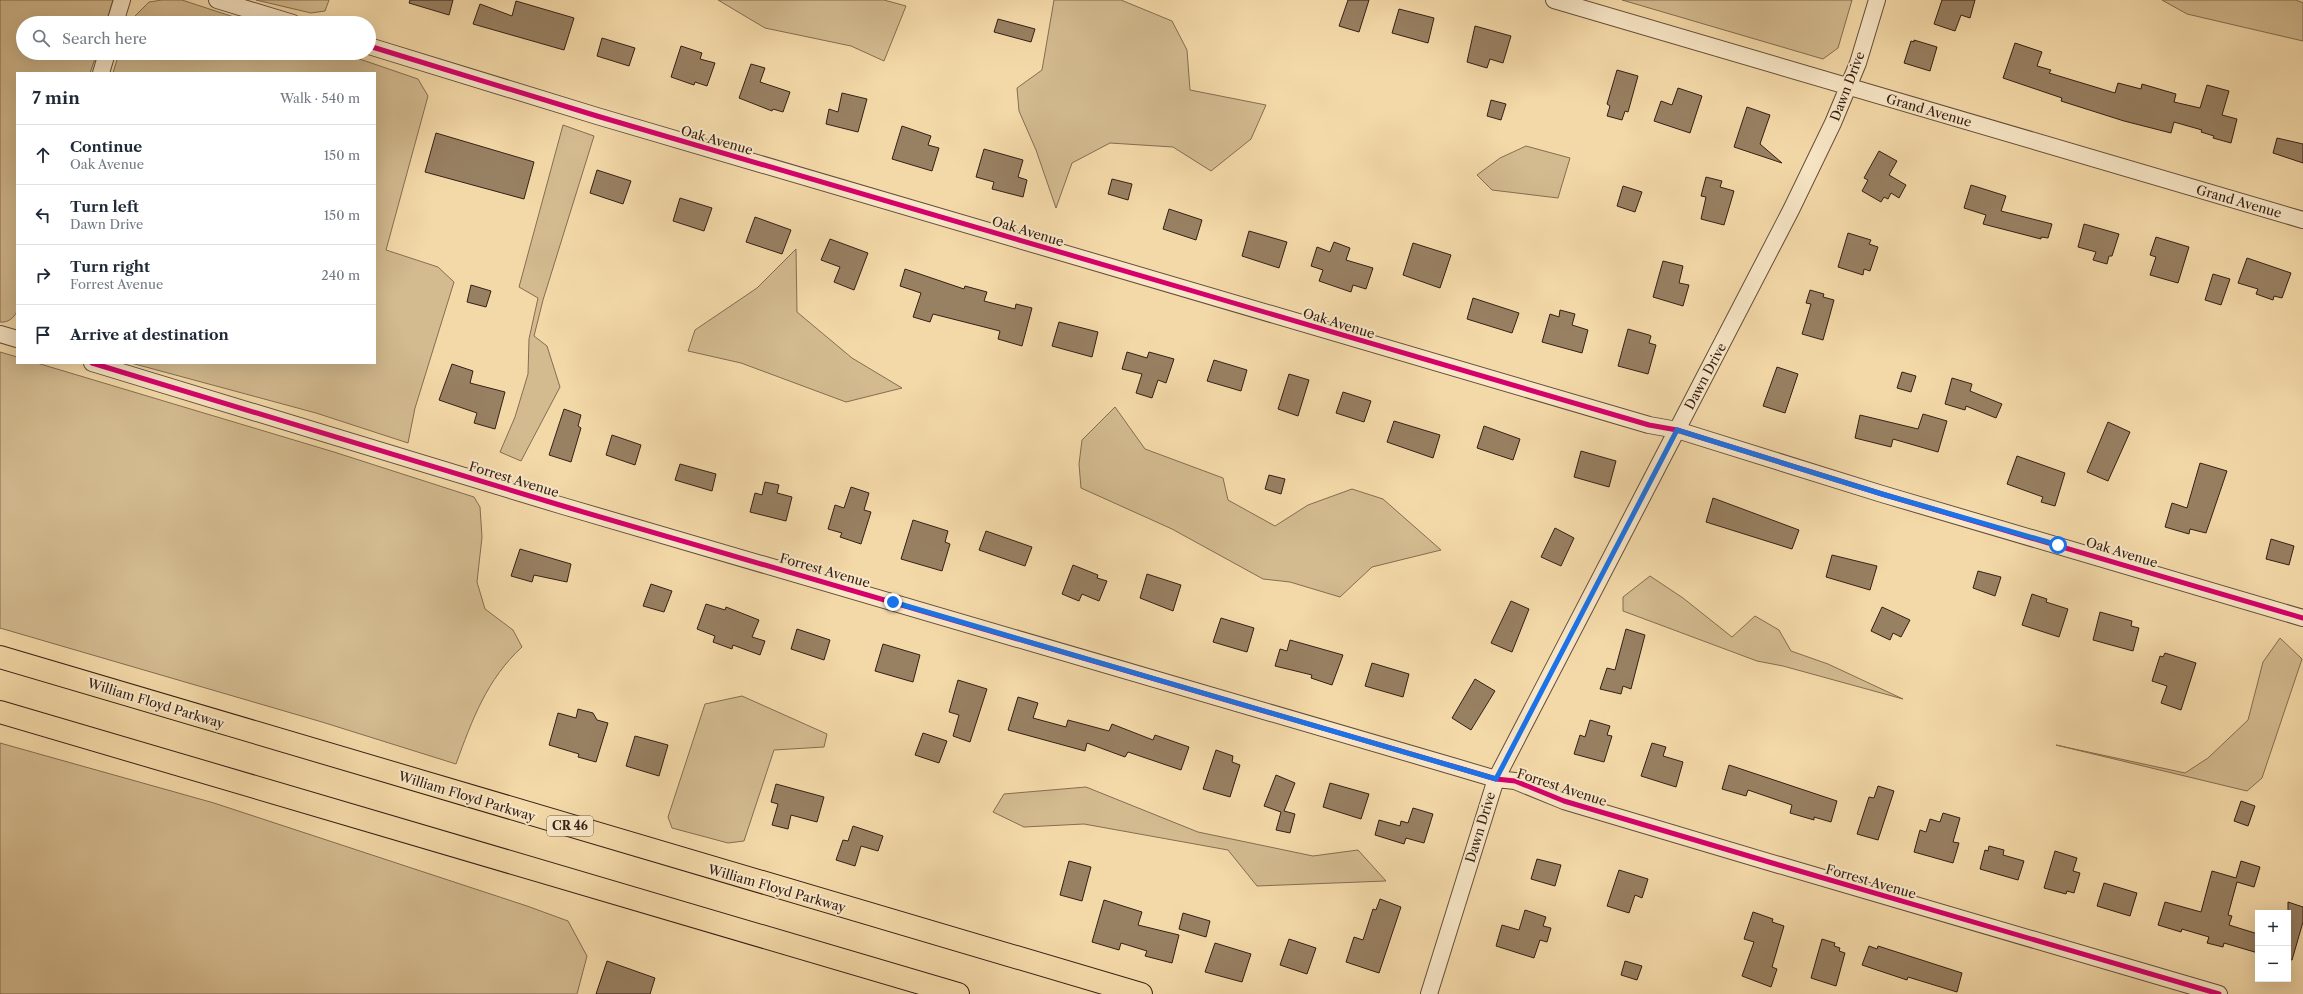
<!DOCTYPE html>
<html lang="en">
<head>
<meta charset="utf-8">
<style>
  :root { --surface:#fff; --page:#f6f6f7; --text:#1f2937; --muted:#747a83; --line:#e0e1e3 }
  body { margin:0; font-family:"Libre Caslon Text",serif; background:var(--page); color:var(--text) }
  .controls { position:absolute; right:12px; bottom:12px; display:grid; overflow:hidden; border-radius:0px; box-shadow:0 4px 16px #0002 }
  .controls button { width:36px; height:36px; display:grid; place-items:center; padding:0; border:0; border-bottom:1px solid var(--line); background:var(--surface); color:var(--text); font:20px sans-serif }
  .stop { position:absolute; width:12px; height:12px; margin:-9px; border:3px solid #1a73e8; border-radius:50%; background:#fff }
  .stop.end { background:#1a73e8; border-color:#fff; box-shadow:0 1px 4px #0008 }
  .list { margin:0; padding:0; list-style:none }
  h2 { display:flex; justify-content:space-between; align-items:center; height:52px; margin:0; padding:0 16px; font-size:17px }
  h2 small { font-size:13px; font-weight:400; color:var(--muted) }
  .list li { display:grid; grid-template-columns:26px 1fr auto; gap:12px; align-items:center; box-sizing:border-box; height:60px; padding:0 16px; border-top:1px solid var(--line) }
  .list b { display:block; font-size:15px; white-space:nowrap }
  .list p { margin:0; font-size:13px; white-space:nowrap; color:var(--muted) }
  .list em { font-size:13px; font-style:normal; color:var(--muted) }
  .icon { flex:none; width:22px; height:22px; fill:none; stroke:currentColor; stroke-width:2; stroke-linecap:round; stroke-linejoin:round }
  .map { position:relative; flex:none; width:2303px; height:994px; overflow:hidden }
  .search { position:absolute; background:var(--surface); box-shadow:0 4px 16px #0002; left:16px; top:16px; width:360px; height:44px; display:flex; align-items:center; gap:10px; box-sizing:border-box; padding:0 14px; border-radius:22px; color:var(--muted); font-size:15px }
  .panel { position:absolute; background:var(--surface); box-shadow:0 4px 16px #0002; left:16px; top:72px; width:360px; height:292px; border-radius:0px }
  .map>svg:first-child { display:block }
</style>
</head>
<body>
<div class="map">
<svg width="2303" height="994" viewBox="0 0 2303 994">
  <rect width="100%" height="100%" fill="#f4d9a8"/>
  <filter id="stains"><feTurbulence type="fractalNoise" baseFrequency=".005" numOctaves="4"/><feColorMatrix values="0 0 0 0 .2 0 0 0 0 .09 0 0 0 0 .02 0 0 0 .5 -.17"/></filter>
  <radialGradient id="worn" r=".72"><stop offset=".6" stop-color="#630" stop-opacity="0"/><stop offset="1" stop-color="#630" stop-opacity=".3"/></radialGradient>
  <!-- green -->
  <path fill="#d3ba8f" stroke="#846d52" d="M 0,0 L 113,0 L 106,23 L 23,23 L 23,53 L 97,53 L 90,73 L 17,73 L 17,311 C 14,318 8,323 0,322 Z
    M 162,0 L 182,0 L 252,23 L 128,23 L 149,2 Z
    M 256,0 L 329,0 L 325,11 L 311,13 Z
    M 718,0 L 884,0 L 906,6 L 884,61 L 851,46 L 765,28 Z
    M 1054,0 L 1121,0 L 1172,21 L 1187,50 L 1190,90 L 1266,105 L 1251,139 L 1211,171 L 1173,147 L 1110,143 L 1072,163 L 1056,208 L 1036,150 L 1019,111 L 1017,88 L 1042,70 Z
    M 1622,0 L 1852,0 L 1838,48 L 1823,59 Z
    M 2162,0 L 2296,0 L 2303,3 L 2303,41 L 2187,14 Z
    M 119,53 L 342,53 L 418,79 L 428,96 L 386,250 L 438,267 L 454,282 L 415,408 L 408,443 L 316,413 L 131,363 L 375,363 L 375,73 L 113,73 Z
    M 563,125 L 594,136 L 543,300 L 534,336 L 547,346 L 560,387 L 521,461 L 500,452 L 515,417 L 528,374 L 529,339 L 538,298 L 519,287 Z
    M 1526,146 L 1570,158 L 1558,198 L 1492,190 L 1477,175 L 1500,158 Z
    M 796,249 L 797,312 L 852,358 L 902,388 L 846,402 L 741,363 L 688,351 L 695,330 L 757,288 Z
    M 0,352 L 17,357 L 17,363 L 37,363 L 334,452 L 474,497 L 480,507 L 482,537 L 477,582 L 485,609 L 513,630 L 522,647 C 487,679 472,720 456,764 L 322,722 L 0,628 Z
    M 1115,407 L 1145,449 L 1223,478 L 1228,500 L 1275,526 L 1308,505 L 1352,489 L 1383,499 L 1441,550 L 1372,567 L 1340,597 L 1290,582 L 1263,579 L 1172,529 L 1081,488 L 1079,464 L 1082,440 Z
    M 1650,576 L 1683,598 L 1732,637 L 1755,616 L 1779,630 L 1791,651 L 1828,664 L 1903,699 L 1783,666 L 1757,661 L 1623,611 L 1623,597 Z
    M 2280,638 L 2302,659 L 2262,778 L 2247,791 L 2056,745 L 2185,773 L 2208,758 L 2248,720 L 2263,662 Z
    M 742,696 L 827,734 L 824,747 L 774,750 L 744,841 L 728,843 L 672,828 L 668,817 L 705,704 Z
    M 0,743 L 214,803 L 527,906 L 568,921 L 587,956 L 577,994 L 0,994 Z
    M 1086,787 L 1198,832 L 1313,856 L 1358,850 L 1386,881 L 1257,886 L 1228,850 L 1084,824 L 1024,827 L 993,812 L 1004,794 Z"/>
  <!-- building -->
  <path fill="#988062" stroke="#342016" d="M 410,0 L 453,0 L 449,15 L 409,3 Z
    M 1348,0 L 1369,0 L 1359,32 L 1339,26 Z
    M 1942,0 L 1975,0 L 1970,18 L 1961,15 L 1955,31 L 1934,24 Z
    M 516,1 L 574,18 L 564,50 L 473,24 L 480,4 L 512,16 Z
    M 1399,9 L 1434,18 L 1428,43 L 1392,33 Z
    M 998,19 L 1035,29 L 1031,42 L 994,32 Z
    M 1475,26 L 1511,36 L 1503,63 L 1490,59 L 1487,68 L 1467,62 Z
    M 602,38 L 635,48 L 629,66 L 597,56 Z
    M 1914,40 L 1937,47 L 1930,71 L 1904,63 L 1911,41 L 1914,42 Z
    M 2015,43 L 2042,52 L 2037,66 L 2051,70 L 2049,73 L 2115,93 L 2118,83 L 2141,89 L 2142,84 L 2176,94 L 2174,102 L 2200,108 L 2207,85 L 2229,91 L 2222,115 L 2237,119 L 2231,143 L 2213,138 L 2214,136 L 2201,132 L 2202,130 L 2174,122 L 2171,133 L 2124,121 L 2061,101 L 2062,98 L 2003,78 Z
    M 681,46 L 702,53 L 700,59 L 715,63 L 707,86 L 695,82 L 694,85 L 671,77 Z
    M 751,64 L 765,68 L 760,82 L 790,92 L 783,112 L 773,109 L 772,111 L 739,98 Z
    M 1617,70 L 1638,76 L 1628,112 L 1625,111 L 1622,120 L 1607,116 L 1610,106 L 1607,104 Z
    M 1678,88 L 1702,96 L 1690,133 L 1654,121 L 1661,101 L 1672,105 Z
    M 842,93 L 867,99 L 858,132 L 826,124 L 829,109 L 838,112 Z
    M 1491,100 L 1506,104 L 1501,120 L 1487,116 Z
    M 1747,107 L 1770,115 L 1760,144 L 1782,163 L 1734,147 Z
    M 902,126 L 931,136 L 928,145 L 939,148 L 932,171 L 892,159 Z
    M 436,133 L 534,162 L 524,199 L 425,172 Z
    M 2277,138 L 2303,144 L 2303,163 L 2273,153 Z
    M 984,149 L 1023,160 L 1018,177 L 1027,180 L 1023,197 L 992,189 L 994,182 L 976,177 Z
    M 1879,151 L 1897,161 L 1889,175 L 1906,185 L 1899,198 L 1891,193 L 1888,199 L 1884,197 L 1881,202 L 1862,191 L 1868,180 L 1864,178 Z
    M 597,170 L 631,181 L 623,204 L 590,193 Z
    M 1706,177 L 1722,181 L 1720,187 L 1734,191 L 1724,225 L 1701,219 L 1706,197 L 1701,196 Z
    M 1112,179 L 1132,184 L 1128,200 L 1108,194 Z
    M 1971,185 L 2006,196 L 2001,211 L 2052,224 L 2048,238 L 2041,237 L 2041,239 L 1983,224 L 1986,215 L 1964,208 Z
    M 1623,186 L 1642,192 L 1635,212 L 1617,206 Z
    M 680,198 L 712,208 L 704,231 L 673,221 Z
    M 1169,209 L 1202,220 L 1196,240 L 1163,229 Z
    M 755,217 L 791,230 L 782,254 L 746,242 Z
    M 2084,224 L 2119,234 L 2112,256 L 2109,256 L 2107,264 L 2093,260 L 2096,252 L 2078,247 Z
    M 1249,231 L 1287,242 L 1279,268 L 1242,256 Z
    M 1848,233 L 1871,240 L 1869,244 L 1878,247 L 1870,271 L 1864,269 L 1863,275 L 1838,267 Z
    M 2156,237 L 2189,247 L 2178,283 L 2150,275 L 2156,257 L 2150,255 Z
    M 830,239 L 868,253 L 854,290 L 834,282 L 840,267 L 821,260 Z
    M 1334,242 L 1350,248 L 1346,260 L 1373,268 L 1366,289 L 1353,285 L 1351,292 L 1319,281 L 1323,270 L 1311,266 L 1317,247 L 1330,252 Z
    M 1413,243 L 1451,255 L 1440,288 L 1403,275 Z
    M 2247,258 L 2291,273 L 2282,298 L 2274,296 L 2273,300 L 2256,294 L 2258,289 L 2238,283 Z
    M 1663,261 L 1683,266 L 1679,283 L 1689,285 L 1683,306 L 1653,297 Z
    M 905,269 L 964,289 L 965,286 L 987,292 L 984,301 L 1015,309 L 1016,304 L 1032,308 L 1022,346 L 998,339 L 1000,331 L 933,314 L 930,322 L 913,317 L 921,293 L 900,286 Z
    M 2213,274 L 2230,279 L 2221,305 L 2205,300 Z
    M 471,285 L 491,291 L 486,307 L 467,302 Z
    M 1810,290 L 1824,294 L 1823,297 L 1834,300 L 1823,340 L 1802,334 L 1811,304 L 1806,303 Z
    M 1473,298 L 1519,313 L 1512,333 L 1467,319 Z
    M 1560,310 L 1575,314 L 1572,325 L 1588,330 L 1582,353 L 1542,342 L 1550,314 L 1559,317 Z
    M 1059,322 L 1098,332 L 1092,357 L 1052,346 Z
    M 1628,329 L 1649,335 L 1651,336 L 1649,343 L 1656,345 L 1648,374 L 1618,366 Z
    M 1127,352 L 1147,358 L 1149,352 L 1174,359 L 1166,383 L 1158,380 L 1152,398 L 1136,393 L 1142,374 L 1122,369 Z
    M 1214,360 L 1247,370 L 1241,391 L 1207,381 Z
    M 452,364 L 473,371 L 470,383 L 505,392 L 495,429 L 474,423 L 477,413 L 439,400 Z
    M 1777,367 L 1798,374 L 1785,413 L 1763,406 Z
    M 1902,372 L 1916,376 L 1911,392 L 1897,388 Z
    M 1289,374 L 1309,380 L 1298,416 L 1278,409 Z
    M 1952,378 L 1972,384 L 1970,391 L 2002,404 L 1996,418 L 1966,406 L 1965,410 L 1945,404 Z
    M 1343,392 L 1371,401 L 1364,422 L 1336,413 Z
    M 564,409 L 581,415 L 578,426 L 581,428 L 571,462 L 549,455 Z
    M 1923,414 L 1947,421 L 1938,452 L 1893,439 L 1891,447 L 1855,438 L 1860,415 L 1918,429 Z
    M 1394,421 L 1440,435 L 1433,458 L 1387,442 Z
    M 2108,422 L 2130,432 L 2108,481 L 2087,472 Z
    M 1484,426 L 1520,439 L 1513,460 L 1477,448 Z
    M 612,435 L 641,445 L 635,465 L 606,455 Z
    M 1581,451 L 1616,461 L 1609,487 L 1574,477 Z
    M 2017,456 L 2065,473 L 2055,506 L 2041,502 L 2043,497 L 2007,484 Z
    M 2200,463 L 2227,471 L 2206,533 L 2190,529 L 2189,534 L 2165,527 L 2172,503 L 2187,508 Z
    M 680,464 L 716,474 L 712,491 L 675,480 Z
    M 1269,475 L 1285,479 L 1281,494 L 1265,489 Z
    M 765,482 L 779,485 L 777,493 L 792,497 L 786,521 L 750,512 L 755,493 L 762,495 Z
    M 851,487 L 869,493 L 864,510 L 871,512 L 861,544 L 840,537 L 842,533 L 828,529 L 835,505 L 844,508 Z
    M 1713,498 L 1799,530 L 1792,549 L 1706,522 Z
    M 913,520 L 948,531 L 945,542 L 950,544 L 942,571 L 901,559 Z
    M 1555,528 L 1574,538 L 1561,566 L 1541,557 Z
    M 986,531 L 1032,547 L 1025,566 L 979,550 Z
    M 2271,539 L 2294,546 L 2289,565 L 2266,559 Z
    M 520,549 L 571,564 L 567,582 L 534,575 L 532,582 L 511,576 Z
    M 1832,555 L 1877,566 L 1870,590 L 1826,577 Z
    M 1073,565 L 1098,575 L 1097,578 L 1107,581 L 1099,601 L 1082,594 L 1079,601 L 1062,594 Z
    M 1978,571 L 2001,577 L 1995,596 L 1973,588 Z
    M 1147,574 L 1181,585 L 1173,611 L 1140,598 Z
    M 651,584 L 672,591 L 664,612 L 643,606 Z
    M 2032,594 L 2047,599 L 2046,602 L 2068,609 L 2059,637 L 2022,625 Z
    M 1511,601 L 1529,609 L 1512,652 L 1491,643 Z
    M 706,604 L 725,610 L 726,607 L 759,620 L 752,637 L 765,641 L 760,655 L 733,645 L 732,649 L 713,642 L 715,636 L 697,629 Z
    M 1882,607 L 1910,620 L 1901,637 L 1893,633 L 1890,640 L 1871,631 Z
    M 2100,612 L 2132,621 L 2131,626 L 2139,628 L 2133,651 L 2093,640 Z
    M 1221,618 L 1254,628 L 1247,652 L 1213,642 Z
    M 797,629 L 830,640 L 824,660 L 791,649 Z
    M 1626,629 L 1645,635 L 1631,689 L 1623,686 L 1621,694 L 1600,689 L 1607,668 L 1615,670 Z
    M 1290,640 L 1343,655 L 1332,685 L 1311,678 L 1312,675 L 1275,666 L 1280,649 L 1287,651 Z
    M 883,644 L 920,655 L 913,682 L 875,671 Z
    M 2165,653 L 2196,663 L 2181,710 L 2161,703 L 2167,686 L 2152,681 L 2160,656 L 2163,657 Z
    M 1372,663 L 1409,674 L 1403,697 L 1365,686 Z
    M 1475,679 L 1495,691 L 1471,730 L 1452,718 Z
    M 958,680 L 987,689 L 970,742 L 953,736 L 959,715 L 949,712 Z
    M 1018,697 L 1038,703 L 1033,718 L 1066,727 L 1068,720 L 1109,731 L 1112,724 L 1153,740 L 1155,735 L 1189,747 L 1181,770 L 1128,752 L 1125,757 L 1087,743 L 1085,751 L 1008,730 Z
    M 578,709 L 593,713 L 597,720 L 608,723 L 596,762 L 578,757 L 579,754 L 549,745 L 558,713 L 576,718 Z
    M 1590,720 L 1610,726 L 1607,735 L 1612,736 L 1604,762 L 1574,754 L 1580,735 L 1585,737 Z
    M 923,733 L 947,741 L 939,763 L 915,755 Z
    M 635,736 L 668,745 L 659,776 L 626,766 Z
    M 1652,743 L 1666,747 L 1663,756 L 1683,762 L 1676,787 L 1641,776 Z
    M 1216,750 L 1233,756 L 1232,762 L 1240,765 L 1230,797 L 1203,789 Z
    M 1729,765 L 1837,801 L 1831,822 L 1814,817 L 1814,820 L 1790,813 L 1792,805 L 1748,790 L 1746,796 L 1722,789 Z
    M 1276,775 L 1295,783 L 1284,811 L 1295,814 L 1290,833 L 1276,830 L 1281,812 L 1264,806 Z
    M 1330,783 L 1369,794 L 1361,819 L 1323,807 Z
    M 776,784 L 824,797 L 817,822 L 791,815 L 788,829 L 772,825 L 778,804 L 771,802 Z
    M 1878,786 L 1894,791 L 1878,840 L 1857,834 L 1869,797 L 1874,798 Z
    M 2241,801 L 2255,806 L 2248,826 L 2234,821 Z
    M 1413,808 L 1433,814 L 1424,843 L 1406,838 L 1404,844 L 1375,835 L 1379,820 L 1400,826 L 1401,821 L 1408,823 Z
    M 1943,813 L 1960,818 L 1953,842 L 1959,843 L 1953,863 L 1914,852 L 1920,830 L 1926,832 L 1930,819 L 1940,822 Z
    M 853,826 L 883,836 L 878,851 L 861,846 L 855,866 L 836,860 L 843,840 L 848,841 Z
    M 1989,846 L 2004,850 L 2003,855 L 2024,861 L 2018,880 L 1980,869 L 1985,850 L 1988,851 Z
    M 2055,851 L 2077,858 L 2073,871 L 2080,873 L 2074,893 L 2067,891 L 2066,894 L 2044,888 Z
    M 1537,859 L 1561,865 L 1555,886 L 1531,879 Z
    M 1069,861 L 1091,867 L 1082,901 L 1060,895 Z
    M 2241,861 L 2260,867 L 2254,887 L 2237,882 L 2228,915 L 2232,916 L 2229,925 L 2258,934 L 2258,953 L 2224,943 L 2223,947 L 2207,943 L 2209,937 L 2182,929 L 2181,932 L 2158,925 L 2165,902 L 2201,912 L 2212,871 L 2236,878 Z
    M 1619,870 L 1648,879 L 1642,898 L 1635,895 L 1629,913 L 1607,906 Z
    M 2104,883 L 2137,893 L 2130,916 L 2097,906 Z
    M 1380,899 L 1401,907 L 1379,973 L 1346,962 L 1354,937 L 1363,940 L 1373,909 L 1376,910 Z
    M 1104,900 L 1142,912 L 1138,925 L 1179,935 L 1172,963 L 1145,956 L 1147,951 L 1121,943 L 1119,950 L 1092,942 Z
    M 2288,902 L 2303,907 L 2303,922 L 2292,960 L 2288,959 Z
    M 1525,910 L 1546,917 L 1543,926 L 1551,928 L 1547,942 L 1540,940 L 1534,958 L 1496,946 L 1502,925 L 1519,930 Z
    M 1753,912 L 1773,919 L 1772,922 L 1784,926 L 1772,967 L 1777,969 L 1771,987 L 1742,976 L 1754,942 L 1744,939 Z
    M 1183,913 L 1210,921 L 1206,937 L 1179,929 Z
    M 1289,939 L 1316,948 L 1307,974 L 1280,965 Z
    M 1822,939 L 1835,943 L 1834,946 L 1840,948 L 1839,951 L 1845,953 L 1836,986 L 1811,978 Z
    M 1215,943 L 1251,954 L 1242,982 L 1205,972 Z
    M 1869,946 L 1877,949 L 1878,946 L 1962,973 L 1957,992 L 1908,977 L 1907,980 L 1862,965 Z
    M 607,961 L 655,978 L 650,994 L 596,994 Z
    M 1625,961 L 1642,966 L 1637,980 L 1621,975 Z"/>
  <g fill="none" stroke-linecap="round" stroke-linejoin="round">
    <defs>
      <path id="street" d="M 217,0 L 293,23
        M 1554,0 L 2303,220
        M 115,23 L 122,0
        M 369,46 L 597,116 L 1649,425 L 1677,430 L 1882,494 L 2303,618
        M 101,73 L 107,53
        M 0,334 L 17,339
        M 92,363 L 563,506 L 1459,768 L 1496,779 L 1515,781 L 1564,801 L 1779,865 L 2219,994
        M 1429,994 L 1496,779 L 1791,210 L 1833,123 L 1858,63 L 1877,0"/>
      <path id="highway" d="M 0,657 L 1141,994
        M 0,712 L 958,994"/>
    </defs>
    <!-- street casing -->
    <use href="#street" stroke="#644e3a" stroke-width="18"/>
    <!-- highway casing -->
    <use href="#highway" stroke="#342016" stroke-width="24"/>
    <!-- street -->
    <use href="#street" stroke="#f8e6c6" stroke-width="16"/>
    <!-- highway -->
    <use href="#highway" stroke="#f4d9a8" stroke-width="22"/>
    <defs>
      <path id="cycleway" d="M 369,46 L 597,116 L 1649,425 L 1677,430 L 1882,494 L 2303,618
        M 92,363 L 563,506 L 1459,768 L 1496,779 L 1515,781 L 1564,801 L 1779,865 L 2219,994"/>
    </defs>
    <!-- cycleway casing -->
    <use href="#cycleway" stroke="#f8e6c6" stroke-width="8"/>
    <!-- cycleway -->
    <use href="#cycleway" stroke="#d6006c" stroke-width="5"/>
  </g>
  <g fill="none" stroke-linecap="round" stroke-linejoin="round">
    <!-- route -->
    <path stroke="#1a73e8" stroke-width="5" d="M 893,602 L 1496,779 L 1677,430 L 1882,494 L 2058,545"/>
  </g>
  <g text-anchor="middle" stroke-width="4" stroke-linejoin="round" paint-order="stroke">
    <!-- shield labels -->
    <rect fill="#f8e6c6" stroke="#6f5b4b" stroke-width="1" x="547" y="816" width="46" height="20" rx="3"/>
    <g font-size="12" font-weight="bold" fill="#342016">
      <text x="570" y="830">CR 46</text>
    </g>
    <!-- street labels -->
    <g font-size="13" fill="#342016" stroke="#f8e6c6">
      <text transform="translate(1847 86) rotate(-69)" y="5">Dawn Drive</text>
      <text transform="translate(1929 110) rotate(16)" y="5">Grand Avenue</text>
      <text transform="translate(717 140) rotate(16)" y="5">Oak Avenue</text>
      <text transform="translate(2239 201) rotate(16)" y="5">Grand Avenue</text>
      <text transform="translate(1028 231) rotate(17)" y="5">Oak Avenue</text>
      <text transform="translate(1339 323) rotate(17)" y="5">Oak Avenue</text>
      <text transform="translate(1705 376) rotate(-62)" y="5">Dawn Drive</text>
      <text transform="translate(514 479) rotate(17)" y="5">Forrest Avenue</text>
      <text transform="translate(2122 552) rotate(17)" y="5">Oak Avenue</text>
      <text transform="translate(825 570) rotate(16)" y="5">Forrest Avenue</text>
      <text transform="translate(156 703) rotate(17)" y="5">William Floyd Parkway</text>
      <text transform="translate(1562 787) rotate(18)" y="5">Forrest Avenue</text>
      <text transform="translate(467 796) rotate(17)" y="5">William Floyd Parkway</text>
      <text transform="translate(1480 827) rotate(-73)" y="5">Dawn Drive</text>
      <text transform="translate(1871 881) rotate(16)" y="5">Forrest Avenue</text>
      <text transform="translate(777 888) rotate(16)" y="5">William Floyd Parkway</text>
    </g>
  </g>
  <rect width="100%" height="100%" filter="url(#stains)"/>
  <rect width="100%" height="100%" fill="url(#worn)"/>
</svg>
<div class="controls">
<button>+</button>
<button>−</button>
</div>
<div class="stop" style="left:2058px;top:545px"></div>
<div class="stop end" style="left:893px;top:602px"></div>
<div class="search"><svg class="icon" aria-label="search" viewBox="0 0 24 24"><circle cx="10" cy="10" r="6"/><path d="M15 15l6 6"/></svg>Search here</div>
<section class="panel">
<h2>7 min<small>Walk · 540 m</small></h2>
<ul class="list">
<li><svg class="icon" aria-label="ahead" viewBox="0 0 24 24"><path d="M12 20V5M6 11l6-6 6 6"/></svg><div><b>Continue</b><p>Oak Avenue</p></div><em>150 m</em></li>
<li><svg class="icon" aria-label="left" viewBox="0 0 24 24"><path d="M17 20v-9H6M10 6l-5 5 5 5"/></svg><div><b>Turn left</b><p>Dawn Drive</p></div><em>150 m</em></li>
<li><svg class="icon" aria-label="right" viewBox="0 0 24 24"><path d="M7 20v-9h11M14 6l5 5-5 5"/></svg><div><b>Turn right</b><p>Forrest Avenue</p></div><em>240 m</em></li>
<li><svg class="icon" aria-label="arrive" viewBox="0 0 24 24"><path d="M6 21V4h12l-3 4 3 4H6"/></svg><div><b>Arrive at destination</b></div></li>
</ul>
</section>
</div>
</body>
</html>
